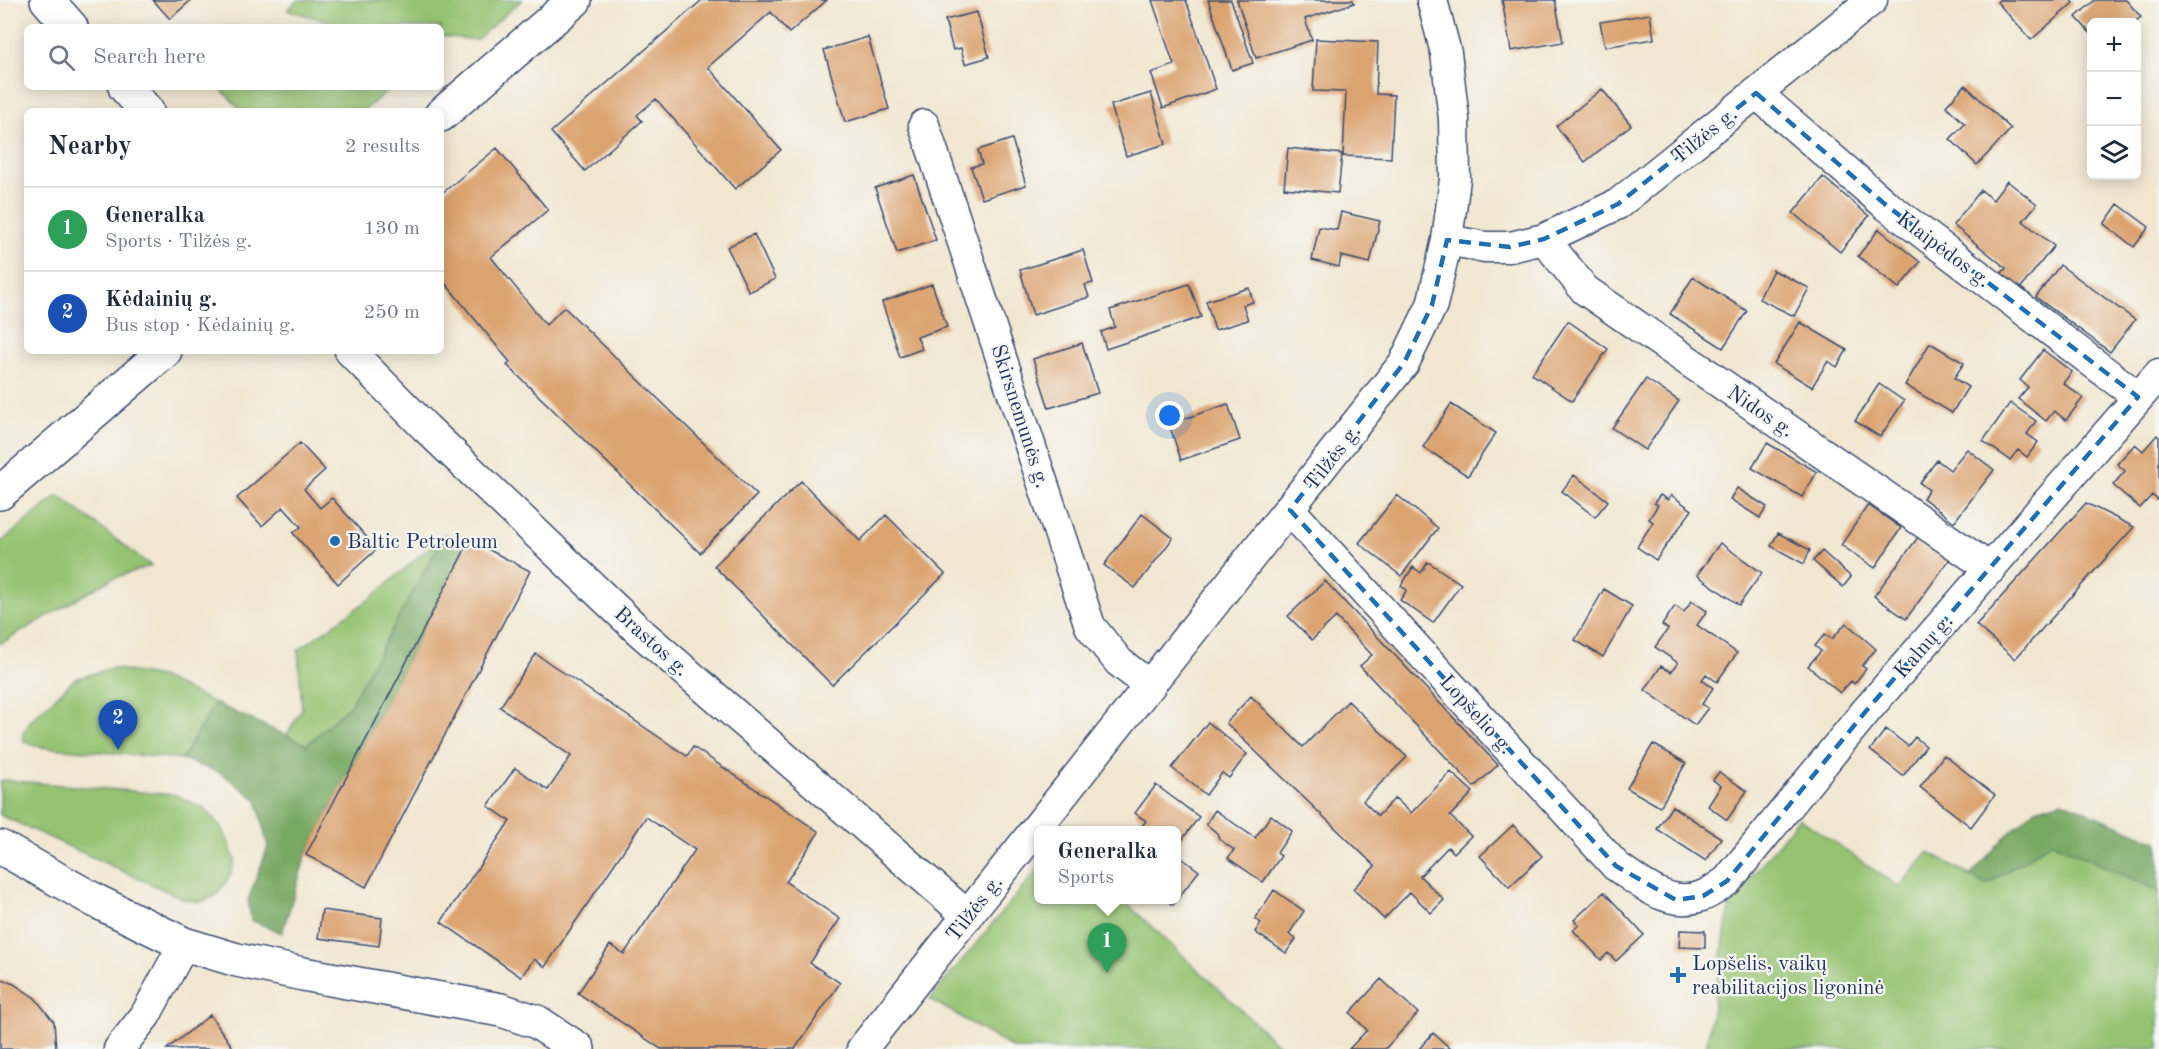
<!DOCTYPE html>
<html lang="en">
<head>
<meta charset="utf-8">
<style>
  :root { --surface:#fff; --page:#f2f2f3; --text:#1f2937; --muted:#747a83; --line:#e0e1e3; --accent:#b45309 }
  body { margin:0; font-family:"Old Standard TT",serif; background:var(--page); color:var(--text) }
  .controls { position:absolute; right:18px; top:18px; display:grid; overflow:hidden; border-radius:9px; box-shadow:0 3px 15px #0003 }
  .controls button { width:54px; height:54px; display:grid; place-items:center; padding:0; border:0; border-bottom:2px solid var(--line); background:var(--surface); color:var(--text); font:30px sans-serif }
  .you { position:absolute; left:1170px; top:416px; width:21px; height:21px; margin:-15px; border:4px solid #fff; border-radius:50%; background:#1a73e8; box-shadow:0 0 0 9px #1a73e833 }
  .badge { display:grid; place-items:center; width:39px; height:39px; border-radius:50%; background:var(--accent); color:#fff; font-size:20px; font-weight:700 }
  .pin { position:absolute; translate:-50% -50px; filter:drop-shadow(0 2px 3px #0008) }
  .pin::after { content:''; position:absolute; top:32px; width:21px; height:18px; background:inherit; clip-path:polygon(0 0,100% 0,50% 100%) }
  .popup { position:absolute; left:1034px; top:826px; width:147px; height:78px; box-sizing:border-box; display:grid; place-content:center; border-radius:9px; background:var(--surface); filter:drop-shadow(0 2px 4px #0005); font-size:20px; white-space:nowrap; color:var(--muted) }
  .popup b { font-size:22px; color:var(--text) }
  .popup::after { content:''; position:absolute; left:50%; top:100%; margin-left:-12px; border:12px solid transparent; border-top-color:var(--surface) }
  .list { margin:0; padding:0; list-style:none }
  h2 { display:flex; justify-content:space-between; align-items:center; height:78px; margin:0; padding:0 24px; font-size:26px }
  h2 small { font-size:20px; font-weight:400; color:var(--muted) }
  .list li { display:grid; grid-template-columns:39px 1fr auto; gap:18px; align-items:center; box-sizing:border-box; height:84px; padding:0 24px; border-top:2px solid var(--line) }
  .list b { display:block; font-size:22px; white-space:nowrap }
  .list p { margin:0; font-size:20px; white-space:nowrap; color:var(--muted) }
  .list em { font-size:20px; font-style:normal; color:var(--muted) }
  .icon { flex:none; width:33px; height:33px; fill:none; stroke:currentColor; stroke-width:2; stroke-linecap:round; stroke-linejoin:round }
  .map { position:relative; flex:none; width:2159px; height:1049px; overflow:hidden }
  .search { position:absolute; background:var(--surface); box-shadow:0 3px 15px #0003; left:24px; top:24px; width:420px; height:66px; display:flex; align-items:center; gap:15px; box-sizing:border-box; padding:0 21px; border-radius:9px; color:var(--muted); font-size:22px }
  .panel { position:absolute; background:var(--surface); box-shadow:0 3px 15px #0003; left:24px; top:108px; width:420px; height:246px; border-radius:9px }
  .map>svg:first-child { display:block }
</style>
</head>
<body>
<div class="map">
<svg width="2159" height="1049" viewBox="0 0 2159 1049">
  <rect width="100%" height="100%" fill="#f6f6f2"/>
  <filter id="ink" filterUnits="userSpaceOnUse"><feTurbulence type="fractalNoise" baseFrequency=".0167" numOctaves="2"/><feDisplacementMap in="SourceGraphic" scale="12" xChannelSelector="R" yChannelSelector="G"/><feConvolveMatrix kernelMatrix="1 2 1 2 8 2 1 2 1" color-interpolation-filters="sRGB"/></filter>
  <filter id="wash" filterUnits="userSpaceOnUse"><feTurbulence type="fractalNoise" baseFrequency=".008" numOctaves="4" result="noise"/><feDisplacementMap in="SourceGraphic" scale="24" xChannelSelector="R" yChannelSelector="G"/><feGaussianBlur stdDeviation="1.35" result="paint"/><feColorMatrix in="noise" values="0 0 0 0 0 0 0 0 0 0 0 0 0 0 0 0 0 1.4 0 .05"/><feComposite in="paint" operator="in"/></filter>
  <g filter="url(#wash)">
    <rect width="100%" height="100%" fill="#f1e7d1"/>
    <!-- green -->
    <path fill="#95c371" stroke="#587968" stroke-width="1.5" d="M 298,0 L 522,0 L 476,40 L 441,36 L 441,27 L 349,27 L 287,10 Z
      M 219,87 L 392,87 L 363,111 L 242,111 Z
      M 58,495 L 151,566 L 111,579 L 0,644 L 0,543 Z
      M 445,534 L 350,705 L 306,746 L 286,736 L 302,709 L 298,650 L 371,598 Z
      M 112,668 L 160,677 L 215,703 L 182,759 L 40,747 L 24,742 L 23,734 L 30,721 L 75,679 Z
      M 5,780 L 176,795 L 205,809 L 223,829 L 235,860 L 230,876 L 217,895 L 201,902 L 186,900 L 0,815 L 0,781 Z
      M 1799,818 L 1899,887 L 1929,852 L 1986,885 L 2052,842 L 2159,891 L 2159,1049 L 1706,1049 L 1730,903 Z
      M 1038,869 L 1038,900 L 1123,900 L 1283,1049 L 1014,1049 L 930,999 Z"/>
    <!-- forest -->
    <path fill="#78a963" stroke="#4a6c60" stroke-width="1.5" d="M 445,534 L 460,543 L 463,552 L 306,855 L 282,933 L 251,920 L 248,900 L 268,847 L 257,800 L 221,773 L 182,759 L 215,703 L 307,745 L 350,705 Z
      M 2062,801 L 2159,843 L 2159,891 L 2052,842 L 1986,885 L 1970,876 L 2004,838 L 2036,809 Z"/>
    <g id="blocks">
      <!-- building -->
      <path fill="#dba370" d="M 153,0 L 191,0 L 170,19 Z
        M 702,0 L 827,0 L 789,33 L 771,12 L 708,67 L 781,150 L 735,189 L 656,99 L 637,115 L 642,121 L 585,171 L 551,132 Z
        M 1152,0 L 1186,0 L 1216,89 L 1163,108 L 1151,73 L 1174,65 Z
        M 1208,0 L 1231,0 L 1253,63 L 1232,70 Z
        M 1237,0 L 1353,0 L 1354,3 L 1305,19 L 1312,40 L 1256,58 Z
        M 1502,0 L 1555,0 L 1563,42 L 1511,51 Z
        M 1999,0 L 2071,0 L 2073,3 L 2031,40 L 1997,2 Z
        M 2095,0 L 2126,0 L 2141,17 L 2134,22 L 2092,22 L 2092,35 L 2076,17 Z
        M 977,12 L 989,57 L 965,64 L 961,48 L 953,50 L 945,20 Z
        M 1650,14 L 1654,39 L 1605,47 L 1600,22 Z
        M 868,37 L 889,109 L 845,122 L 824,50 Z
        M 1316,39 L 1378,42 L 1376,94 L 1394,95 L 1391,158 L 1343,156 L 1346,92 L 1313,91 Z
        M 1965,85 L 2011,129 L 1977,165 L 1950,139 L 1965,124 L 1946,106 Z
        M 1602,89 L 1631,125 L 1585,162 L 1556,126 Z
        M 1151,93 L 1166,144 L 1126,156 L 1111,105 Z
        M 1012,139 L 1026,185 L 982,199 L 971,167 L 982,164 L 978,150 Z
        M 497,148 L 548,210 L 491,257 L 546,325 L 564,307 L 757,495 L 700,553 L 507,365 L 510,362 L 441,278 L 441,194 Z
        M 1288,148 L 1342,154 L 1338,193 L 1284,188 Z
        M 914,175 L 936,240 L 897,253 L 875,188 Z
        M 1823,177 L 1869,216 L 1840,252 L 1793,213 Z
        M 2007,181 L 2037,204 L 2023,221 L 2054,246 L 2015,295 L 1996,280 L 2006,268 L 1953,225 L 1981,190 L 1993,200 Z
        M 2118,204 L 2149,227 L 2134,247 L 2104,224 Z
        M 1341,212 L 1380,221 L 1370,263 L 1341,256 L 1339,267 L 1312,260 L 1319,227 L 1337,230 Z
        M 1879,229 L 1920,262 L 1899,288 L 1858,256 Z
        M 754,234 L 775,279 L 749,292 L 727,247 Z
        M 1083,250 L 1093,283 L 1085,285 L 1089,297 L 1033,315 L 1020,270 Z
        M 2060,265 L 2135,320 L 2110,352 L 2036,297 Z
        M 1773,270 L 1809,288 L 1794,316 L 1759,299 Z
        M 1693,277 L 1747,311 L 1723,348 L 1670,314 Z
        M 932,284 L 947,327 L 917,337 L 922,349 L 900,357 L 882,302 Z
        M 1189,284 L 1201,317 L 1106,349 L 1101,332 L 1115,327 L 1110,310 Z
        M 1249,288 L 1253,302 L 1243,305 L 1248,320 L 1215,330 L 1206,301 Z
        M 1568,321 L 1608,349 L 1572,401 L 1532,374 Z
        M 1800,322 L 1847,350 L 1837,367 L 1828,361 L 1812,387 L 1774,364 Z
        M 1082,343 L 1098,393 L 1049,408 L 1033,359 Z
        M 1930,343 L 1964,363 L 1954,378 L 1968,387 L 1952,413 L 1905,385 Z
        M 2043,350 L 2072,372 L 2063,383 L 2083,398 L 2066,420 L 2054,411 L 2046,421 L 2018,399 L 2028,387 L 2020,380 Z
        M 1646,379 L 1679,401 L 1645,450 L 1612,428 Z
        M 1879,384 L 1904,401 L 1880,437 L 1855,421 Z
        M 2010,403 L 2036,421 L 2027,434 L 2038,442 L 2027,457 L 2018,450 L 2010,460 L 1983,441 Z
        M 1228,404 L 1240,440 L 1181,460 L 1169,424 Z
        M 1451,404 L 1496,433 L 1468,476 L 1423,447 Z
        M 2157,435 L 2159,437 L 2159,501 L 2152,495 L 2140,508 L 2113,485 L 2125,471 L 2117,464 L 2135,444 L 2143,451 Z
        M 300,443 L 325,470 L 304,489 L 320,508 L 332,498 L 377,549 L 338,584 L 293,533 L 301,527 L 283,507 L 262,526 L 237,498 Z
        M 1767,443 L 1817,472 L 1802,497 L 1752,468 Z
        M 1967,449 L 1994,470 L 1954,522 L 1923,498 L 1929,490 L 1920,483 L 1937,460 L 1950,470 Z
        M 1574,475 L 1608,501 L 1595,517 L 1562,491 Z
        M 801,481 L 860,541 L 886,515 L 945,574 L 832,685 L 714,566 Z
        M 1737,488 L 1767,507 L 1760,518 L 1730,499 Z
        M 1397,495 L 1438,528 L 1401,576 L 1359,543 Z
        M 1660,495 L 1668,500 L 1671,495 L 1692,510 L 1656,560 L 1637,547 L 1653,522 L 1649,519 L 1658,505 L 1654,503 Z
        M 2086,503 L 2134,527 L 2015,659 L 1976,625 Z
        M 1868,505 L 1901,528 L 1875,568 L 1841,545 Z
        M 1142,514 L 1173,538 L 1135,588 L 1104,565 Z
        M 1778,533 L 1810,550 L 1804,564 L 1771,546 Z
        M 1919,536 L 1950,559 L 1906,619 L 1874,596 Z
        M 470,540 L 530,571 L 366,887 L 306,855 Z
        M 1720,543 L 1762,573 L 1739,605 L 1697,575 Z
        M 1822,551 L 1851,577 L 1843,587 L 1813,561 Z
        M 1428,562 L 1461,584 L 1433,623 L 1400,600 L 1407,590 L 1401,586 L 1413,567 L 1421,573 Z
        M 1325,581 L 1498,765 L 1474,787 L 1360,666 L 1372,655 L 1336,617 L 1312,640 L 1288,616 Z
        M 1604,589 L 1632,606 L 1603,657 L 1575,640 Z
        M 1692,601 L 1707,611 L 1697,625 L 1737,653 L 1717,682 L 1706,674 L 1702,680 L 1713,688 L 1702,704 L 1708,708 L 1695,725 L 1645,690 L 1661,666 L 1671,672 L 1678,663 L 1655,647 L 1668,629 L 1662,625 L 1675,606 L 1684,612 Z
        M 1846,623 L 1876,649 L 1862,666 L 1866,669 L 1854,684 L 1851,681 L 1840,693 L 1808,666 L 1821,651 L 1815,646 L 1825,634 L 1832,639 Z
        M 536,654 L 687,756 L 693,747 L 819,832 L 786,882 L 840,919 L 810,963 L 840,983 L 795,1049 L 661,1049 L 578,993 L 610,945 L 624,954 L 695,850 L 646,817 L 545,967 L 534,959 L 521,977 L 441,922 L 510,821 L 488,806 L 515,768 L 548,790 L 571,756 L 500,707 Z
        M 1251,696 L 1303,747 L 1348,701 L 1407,757 L 1363,801 L 1378,816 L 1395,798 L 1411,813 L 1451,772 L 1473,792 L 1450,816 L 1471,836 L 1454,853 L 1448,847 L 1420,876 L 1444,900 L 1431,913 L 1410,892 L 1384,919 L 1353,889 L 1375,866 L 1226,723 Z
        M 1208,722 L 1247,754 L 1229,778 L 1222,773 L 1206,795 L 1172,768 Z
        M 1886,729 L 1908,746 L 1915,737 L 1926,746 L 1903,776 L 1870,750 Z
        M 1653,744 L 1686,763 L 1660,807 L 1627,788 Z
        M 1944,755 L 1995,795 L 1971,827 L 1920,787 Z
        M 1719,772 L 1747,791 L 1727,820 L 1708,806 L 1721,786 L 1713,780 Z
        M 1156,785 L 1199,817 L 1176,848 L 1176,830 L 1139,830 L 1146,821 L 1135,813 Z
        M 1672,806 L 1721,838 L 1706,861 L 1657,829 Z
        M 1215,810 L 1255,838 L 1271,815 L 1292,831 L 1277,853 L 1281,856 L 1263,882 L 1228,858 L 1234,850 L 1219,839 L 1217,833 L 1206,824 Z
        M 1513,825 L 1542,856 L 1509,887 L 1480,856 Z
        M 1176,854 L 1199,871 L 1173,905 L 1166,900 L 1176,900 Z
        M 1274,890 L 1304,911 L 1289,934 L 1296,939 L 1286,953 L 1255,932 L 1261,923 L 1255,919 Z
        M 1604,892 L 1644,935 L 1616,961 L 1608,953 L 1601,960 L 1573,930 L 1579,925 L 1574,920 Z
        M 322,910 L 382,918 L 379,946 L 318,938 Z
        M 1680,930 L 1705,931 L 1705,948 L 1679,947 Z
        M 0,979 L 14,984 L 35,998 L 54,1022 L 56,1049 L 0,1049 Z
        M 1381,979 L 1418,1013 L 1385,1049 L 1349,1049 L 1367,1030 L 1350,1013 Z
        M 210,1015 L 234,1049 L 167,1049 Z
        M 1433,1033 L 1451,1049 L 1419,1049 Z"/>
    </g>
  </g>
  <g filter="url(#ink)">
    <use href="#blocks" fill-opacity="0" stroke="#3b4b6f" stroke-width="1.5"/>
    <g fill="none" stroke-linecap="round" stroke-linejoin="round">
      <defs>
        <path id="minor" d="M 1756,93 L 1886,205 L 2138,397
          M 924,125 L 1090,626 L 1119,662 L 1150,686
          M 1544,239 L 1585,290 L 1991,569
          M 1447,240 L 1485,247 L 1510,247 L 1544,239 L 1618,204 L 1872,0
          M 350,351 L 426,428 L 639,631 L 968,916
          M 1290,510 L 1616,866 C 1642,884 1669,908 1702,896 C 1711,893 1719,886 1727,881 L 1866,711 L 2159,374
          M 119,1049 L 145,1016 L 184,944
          M 862,1049 L 1404,363 L 1432,305 L 1447,240 L 1455,179 L 1454,119 L 1446,53 L 1432,0"/>
        <path id="major" d="M 47,0 L 71,27
          M 125,87 L 147,111
          M 441,115 L 575,0
          M 0,493 L 165,351
          M 0,847 L 96,901 L 184,944 L 237,960 L 303,974 L 501,1010 L 537,1022 L 578,1049"/>
      </defs>
      <!-- minor casing -->
      <use href="#minor" stroke="#3b4b6f" stroke-width="33"/>
      <!-- major casing -->
      <use href="#major" stroke="#3b4b6f" stroke-width="36"/>
      <!-- minor -->
      <use href="#minor" stroke="#fff" stroke-width="30"/>
      <!-- major -->
      <use href="#major" stroke="#fff" stroke-width="33"/>
    </g>
  </g>
  <!-- marked area -->
  <path fill="none" stroke="#1f6fb2" stroke-width="4.5" stroke-dasharray="12 8" stroke-linejoin="round" d="M 1756,93 L 1886,205 L 2138,397 L 1866,711 L 1727,881 L 1703,896 L 1676,900 L 1616,866 L 1290,510 L 1404,363 L 1432,305 L 1447,240 L 1510,247 L 1544,239 L 1618,204 Z"/>
  <!-- markers -->
  <g fill="#1f6fb2" stroke="#f6f6f2" stroke-width="2">
    <circle cx="335" cy="541" r="6"/>
    <path d="M1675 966h6v6h6v6h-6v6h-6v-6h-6v-6h6z"/>
  </g>
  <g text-anchor="middle" stroke-width="4.5" stroke-linejoin="round" paint-order="stroke">
    <!-- street labels -->
    <g font-size="21" fill="#1b2f5e" stroke="#f6f6f2">
      <text transform="translate(1704 135) rotate(-39)" y="7">Tilžės g.</text>
      <text transform="translate(1944 249) rotate(37)" y="7">Klaipėdos g.</text>
      <text transform="translate(1761 411) rotate(34)" y="7">Nidos g.</text>
      <text transform="translate(1021 416) rotate(72)" y="7">Skirsnemunės g.</text>
      <text transform="translate(1332 457) rotate(-52)" y="7">Tilžės g.</text>
      <text transform="translate(652 641) rotate(42)" y="7">Brastos g.</text>
      <text transform="translate(1923 646) rotate(-49)" y="7">Kalnų g.</text>
      <text transform="translate(1477 714) rotate(48)" y="7">Lopšelio g.</text>
      <text transform="translate(974 908) rotate(-52)" y="7">Tilžės g.</text>
    </g>
    <!-- poi labels -->
    <g font-size="21" fill="#1b2f5e" stroke="#f6f6f2" text-anchor="start">
      <text x="347" y="548">Baltic Petroleum</text>
      <text x="1692" y="970">Lopšelis, vaikų<tspan x="1692" dy="24">reabilitacijos ligoninė</tspan></text>
    </g>
  </g>
</svg>
<div class="controls">
<button>+</button>
<button>−</button>
<button><svg class="icon" aria-label="layers" viewBox="0 0 24 24"><path d="M12 4l9 5-9 5-9-5zM3 14l9 5 9-5"/></svg></button>
</div>
<div class="you"></div>
<div class="pin badge" style="left:1107px;top:973px;background:#2e9e5b">1</div>
<div class="popup"><b>Generalka</b>Sports</div>
<div class="pin badge" style="left:118px;top:750px;background:#1a4fb4">2</div>
<div class="search"><svg class="icon" aria-label="search" viewBox="0 0 24 24"><circle cx="10" cy="10" r="6"/><path d="M15 15l6 6"/></svg>Search here</div>
<section class="panel">
<h2>Nearby<small>2 results</small></h2>
<ul class="list">
<li><span class="badge" style="background:#2e9e5b">1</span><div><b>Generalka</b><p>Sports · Tilžės g.</p></div><em>130 m</em></li>
<li><span class="badge" style="background:#1a4fb4">2</span><div><b>Kėdainių g.</b><p>Bus stop · Kėdainių g.</p></div><em>250 m</em></li>
</ul>
</section>
</div>
</body>
</html>
